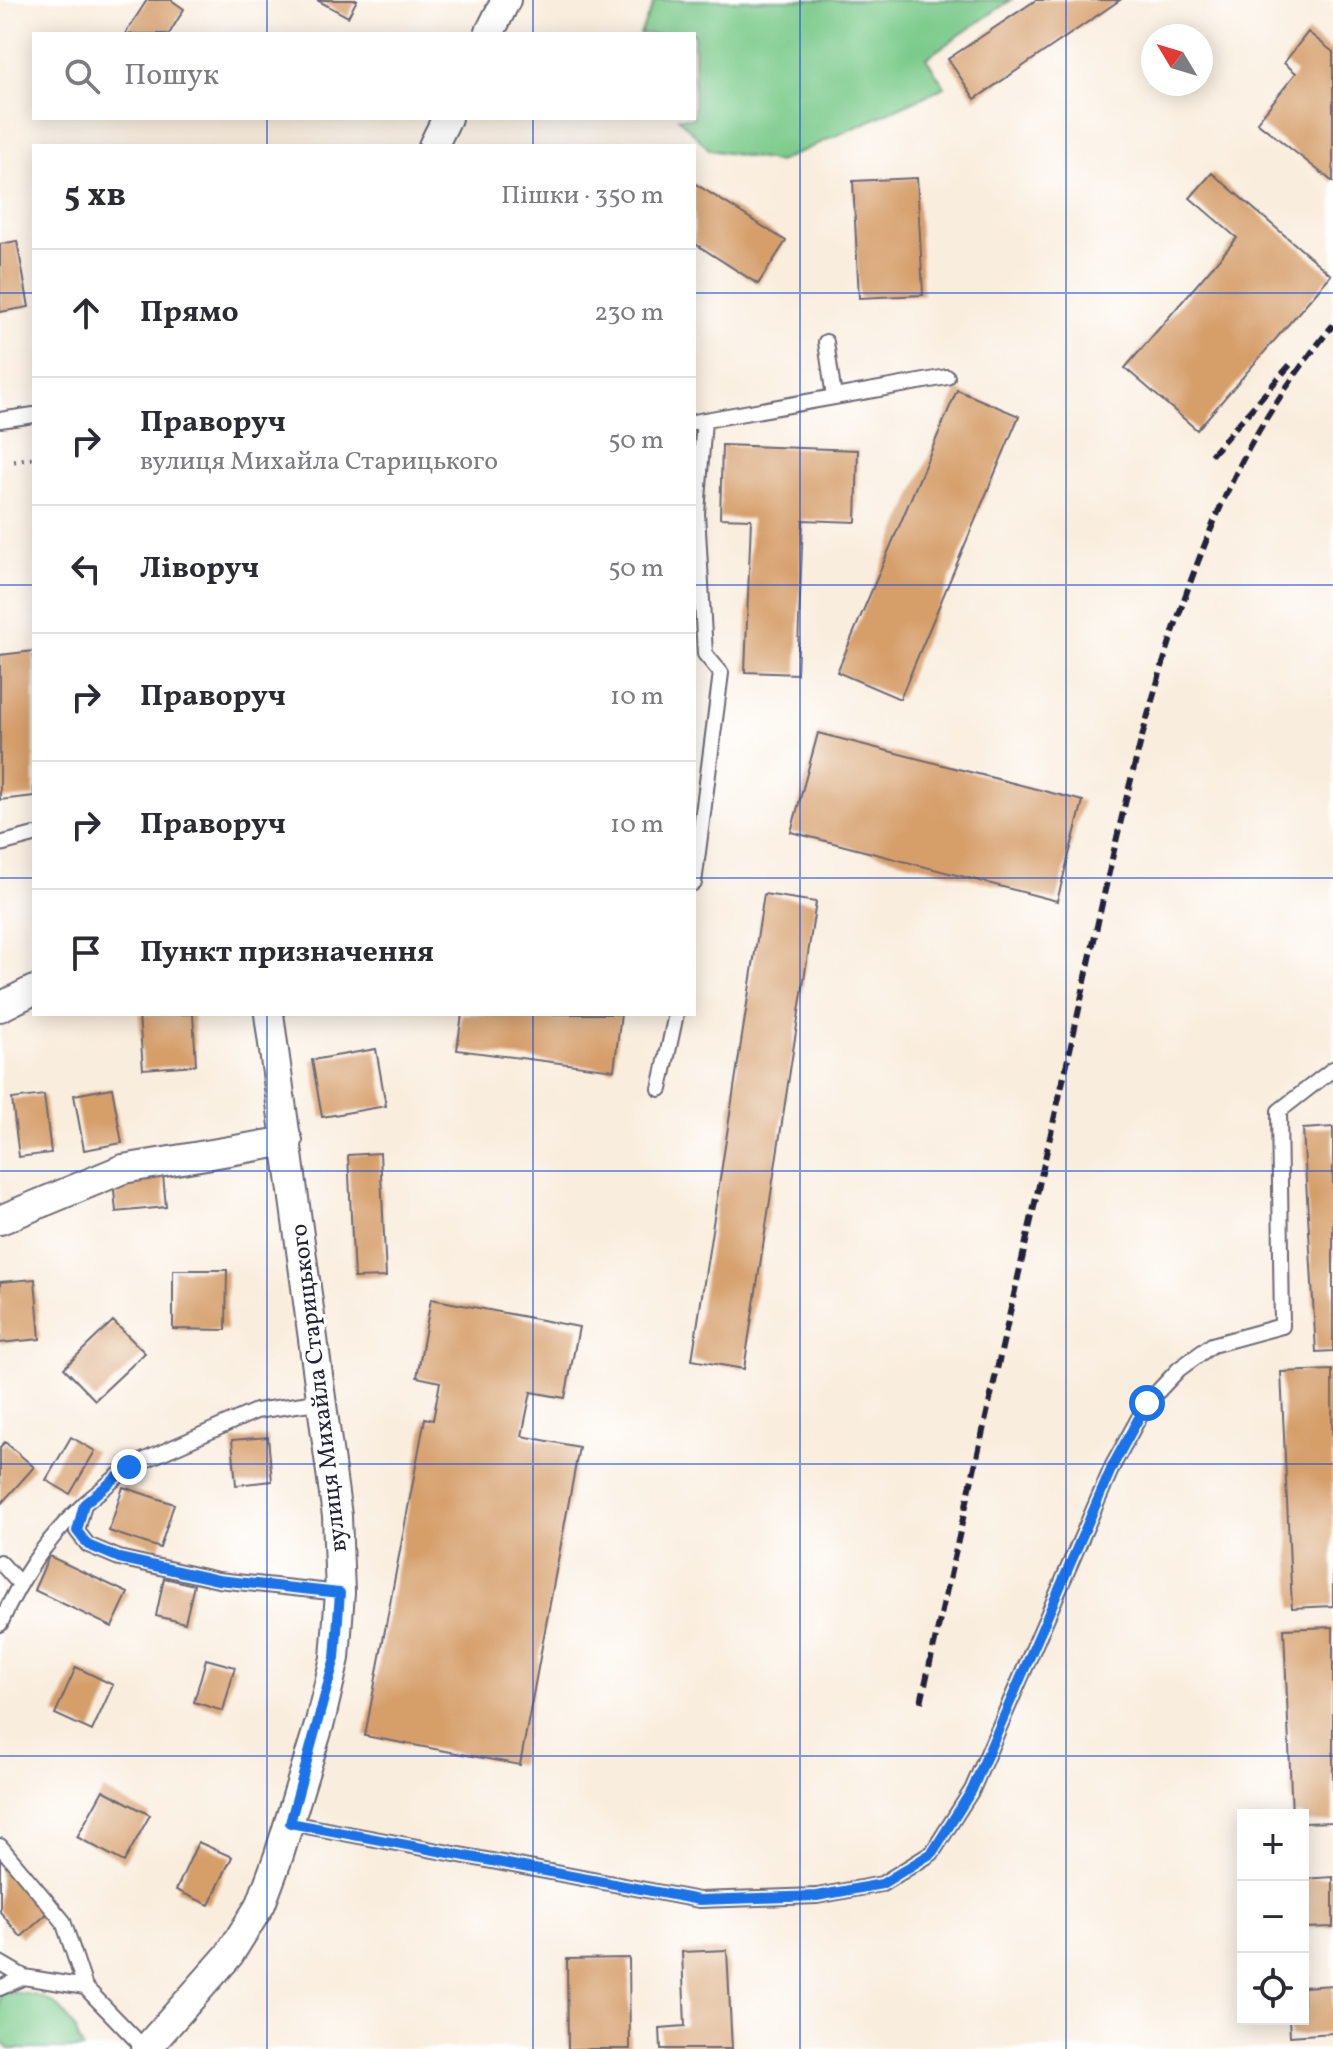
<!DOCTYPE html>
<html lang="uk">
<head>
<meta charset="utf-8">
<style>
  :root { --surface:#fff; --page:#f7f7f7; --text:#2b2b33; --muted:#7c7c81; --line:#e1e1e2 }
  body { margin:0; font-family:Vollkorn,serif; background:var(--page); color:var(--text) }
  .controls { position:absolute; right:24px; bottom:24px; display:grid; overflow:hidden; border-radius:0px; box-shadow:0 4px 20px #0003 }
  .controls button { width:72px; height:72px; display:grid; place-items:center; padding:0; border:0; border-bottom:2px solid var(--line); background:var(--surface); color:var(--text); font:40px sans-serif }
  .compass { position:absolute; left:1141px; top:24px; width:72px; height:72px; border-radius:50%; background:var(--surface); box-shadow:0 4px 20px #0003; rotate:308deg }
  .stop { position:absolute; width:24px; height:24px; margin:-18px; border:6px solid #1a73e8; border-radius:50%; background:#fff }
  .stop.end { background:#1a73e8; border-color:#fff; box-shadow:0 2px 8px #0008 }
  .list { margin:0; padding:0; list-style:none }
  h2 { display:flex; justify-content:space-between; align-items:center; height:104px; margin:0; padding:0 32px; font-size:34px }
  h2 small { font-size:26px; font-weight:400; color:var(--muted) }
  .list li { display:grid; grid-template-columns:52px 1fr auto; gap:24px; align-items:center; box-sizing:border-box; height:128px; padding:0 32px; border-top:2px solid var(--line) }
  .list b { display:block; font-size:30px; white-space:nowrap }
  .list p { margin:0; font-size:26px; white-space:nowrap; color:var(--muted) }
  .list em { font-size:26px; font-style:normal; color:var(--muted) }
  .icon { flex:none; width:44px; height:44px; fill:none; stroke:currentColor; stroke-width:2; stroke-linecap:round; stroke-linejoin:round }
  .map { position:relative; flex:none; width:1333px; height:2049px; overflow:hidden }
  .search { position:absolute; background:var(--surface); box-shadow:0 4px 20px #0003; left:32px; top:32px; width:664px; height:88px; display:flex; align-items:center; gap:20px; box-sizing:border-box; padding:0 28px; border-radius:0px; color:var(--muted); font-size:30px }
  .panel { position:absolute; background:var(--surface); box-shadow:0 4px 20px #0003; left:32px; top:144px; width:664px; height:872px; border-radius:0px }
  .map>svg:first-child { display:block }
</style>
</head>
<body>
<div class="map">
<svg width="1333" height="2049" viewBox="0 0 1333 2049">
  <rect width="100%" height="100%" fill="#fff"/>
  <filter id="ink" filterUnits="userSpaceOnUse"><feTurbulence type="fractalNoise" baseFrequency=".0125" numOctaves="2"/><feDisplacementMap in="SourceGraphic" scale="16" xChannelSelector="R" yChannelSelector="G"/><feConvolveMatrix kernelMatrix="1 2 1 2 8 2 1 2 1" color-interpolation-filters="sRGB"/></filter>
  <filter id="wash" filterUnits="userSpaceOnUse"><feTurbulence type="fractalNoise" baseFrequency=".006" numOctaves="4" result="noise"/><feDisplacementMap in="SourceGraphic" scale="32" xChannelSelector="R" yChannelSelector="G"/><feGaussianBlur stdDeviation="1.8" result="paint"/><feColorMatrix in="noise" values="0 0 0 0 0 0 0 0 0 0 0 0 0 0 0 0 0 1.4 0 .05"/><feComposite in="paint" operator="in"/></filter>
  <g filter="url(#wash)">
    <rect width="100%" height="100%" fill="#f9eddd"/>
    <!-- green -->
    <path fill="#7aca8a" stroke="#4e7662" stroke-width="2" d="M 655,0 L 1011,0 L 926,58 L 945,87 L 778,162 L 710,150 L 678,118 L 694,118 L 694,34 L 640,34 Z
      M 4,1992 C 51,1993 66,2005 83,2049 L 9,2049 L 0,2040 L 0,1994 Z"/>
    <g id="blocks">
      <!-- building -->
      <path fill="#d69f6b" d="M 147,0 L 171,0 L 184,9 L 169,34 L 125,34 Z
        M 317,0 L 357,0 L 348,17 Z
        M 1036,0 L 1120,0 L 975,99 L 948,59 Z
        M 1308,32 L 1333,52 L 1333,182 L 1257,122 L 1296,73 L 1284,63 Z
        M 1212,173 L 1331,275 L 1197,430 L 1125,368 L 1237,238 L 1190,198 Z
        M 917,178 L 923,295 L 859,298 L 853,181 Z
        M 694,183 L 786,241 L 758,284 L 694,243 Z
        M 17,241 L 29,307 L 0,312 L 0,244 Z
        M 957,390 L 1019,416 L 900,699 L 837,672 Z
        M 722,445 L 858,450 L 856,522 L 803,520 L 797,674 L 745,672 L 751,519 L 720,518 Z
        M 34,651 L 34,796 L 0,800 L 0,655 Z
        M 818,733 L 1083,801 L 1057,901 L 791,832 Z
        M 764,894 L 816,902 L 744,1369 L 692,1360 Z
        M 139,1014 L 193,1014 L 196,1065 L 143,1069 Z
        M 462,1014 L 621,1014 L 614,1070 L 457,1050 Z
        M 376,1049 L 386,1106 L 322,1117 L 312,1060 Z
        M 112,1088 L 122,1143 L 84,1150 L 74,1095 Z
        M 44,1095 L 51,1153 L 19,1157 L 12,1099 Z
        M 1333,1127 L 1333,1351 L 1316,1352 L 1303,1129 Z
        M 380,1153 L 386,1277 L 354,1278 L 348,1155 Z
        M 163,1175 L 166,1207 L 116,1212 L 113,1179 Z
        M 173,1270 L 227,1270 L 226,1330 L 173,1329 Z
        M 35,1279 L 40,1339 L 0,1343 L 0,1282 Z
        M 431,1299 L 579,1327 L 565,1398 L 531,1392 L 522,1436 L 579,1447 L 520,1765 L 365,1736 L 425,1418 L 433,1420 L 440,1382 L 417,1377 Z
        M 113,1321 L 145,1353 L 95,1400 L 64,1368 Z
        M 1332,1370 L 1333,1606 L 1292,1608 L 1281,1372 Z
        M 71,1437 L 95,1451 L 70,1494 L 46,1480 Z
        M 268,1437 L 272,1481 L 236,1485 L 232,1440 Z
        M 5,1442 L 34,1467 L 0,1505 L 0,1447 Z
        M 123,1487 L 174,1504 L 160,1548 L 109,1531 Z
        M 49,1556 L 128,1593 L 112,1627 L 34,1590 Z
        M 164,1578 L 194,1585 L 185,1623 L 156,1616 Z
        M 1333,1627 L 1333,1822 L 1303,1823 L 1303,1815 L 1292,1815 L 1284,1629 Z
        M 206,1659 L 235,1667 L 223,1711 L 194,1702 Z
        M 76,1667 L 113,1685 L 92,1731 L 55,1714 Z
        M 103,1790 L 150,1815 L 124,1862 L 77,1837 Z
        M 198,1842 L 232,1857 L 209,1905 L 176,1890 Z
        M 0,1856 L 49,1912 L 21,1937 L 0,1912 Z
        M 1333,1877 L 1333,1927 L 1303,1928 L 1303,1879 Z
        M 727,1950 L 732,2049 L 661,2049 L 660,2028 L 685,2026 L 682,1952 Z
        M 629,1958 L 630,2049 L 568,2049 L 567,1959 Z
        M 1333,1985 L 1333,2033 L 1290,2036 L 1289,2019 L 1303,2019 L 1303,1987 Z"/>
    </g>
  </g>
  <g filter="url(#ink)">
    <use href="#blocks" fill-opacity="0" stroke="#6d6974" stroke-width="2"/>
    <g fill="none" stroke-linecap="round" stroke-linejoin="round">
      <defs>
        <path id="lane" d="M 826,342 L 834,397
          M 0,420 L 34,415
          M 694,422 L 947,377
          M 0,844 L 34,835
          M 694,883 L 721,673 L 705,654 L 697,513 L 704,420
          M 660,1089 L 676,1014
          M 323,1401 L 256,1411 L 129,1467 L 84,1504 L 77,1531 L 88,1545 L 119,1558 L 218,1580 L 340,1593
          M 0,1562 L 19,1583
          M 0,1624 C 21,1577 45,1541 83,1505
          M 290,1823 L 699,1900 L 817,1896 L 882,1884 L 932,1853 L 972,1790 L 1113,1465 L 1147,1403 L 1179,1369 L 1212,1345 L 1282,1326 L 1279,1111 L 1333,1069
          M 0,1846 L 63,1921 L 85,1987 L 145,2049
          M 0,1963 L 24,1977 L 85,1987
          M 0,1988 L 24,1977"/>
        <path id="street" d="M 489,34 L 506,0
          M 433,146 L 447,118
          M 0,1007 L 34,990
          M 0,1220 L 123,1169 L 288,1141
          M 146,2049 L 229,1955 L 261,1904 L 279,1855 L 320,1722 L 335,1658 L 340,1593 L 337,1516 L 269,1014"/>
      </defs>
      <!-- lane casing -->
      <use href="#lane" stroke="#6d6974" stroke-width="18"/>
      <!-- street casing -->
      <use href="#street" stroke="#6d6974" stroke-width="32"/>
      <!-- path -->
      <path stroke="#6d6974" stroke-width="5" stroke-dasharray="2 6" stroke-linecap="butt" d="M 14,461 L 34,458"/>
      <!-- lane -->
      <use href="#lane" stroke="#fff" stroke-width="14"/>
      <!-- street -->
      <use href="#street" stroke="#fff" stroke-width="28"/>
      <!-- rail -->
      <path stroke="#22223b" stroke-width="6" stroke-dasharray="12 6" stroke-linecap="butt" d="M 1211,455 L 1290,365
        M 921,1702 C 970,1489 1018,1276 1067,1063 C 1112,864 1148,656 1237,471 C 1263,418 1297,370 1333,325"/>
    </g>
  </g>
  <g fill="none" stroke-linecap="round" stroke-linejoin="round" filter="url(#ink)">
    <!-- route -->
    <path stroke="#1a73e8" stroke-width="10" d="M 129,1467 L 84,1504 L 77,1531 L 88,1545 L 119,1558 L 218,1580 L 340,1593 L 335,1658 L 290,1823 L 699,1900 L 817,1896 L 882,1884 L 932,1853 L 972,1790 L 1113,1465 L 1147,1403"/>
  </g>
  <!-- grid -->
  <path fill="none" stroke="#1d4ed8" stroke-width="2" stroke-opacity="0.55" d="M 267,0 L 267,34M 533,0 L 533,34M 800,0 L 800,2049M 1066,0 L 1066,2049M 267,118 L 267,146M 533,118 L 533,146M 0,293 L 34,293M 694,293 L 1333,293M 0,585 L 34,585M 694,585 L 1333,585M 0,878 L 34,878M 694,878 L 1333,878M 267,1014 L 267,2049M 533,1014 L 533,2049M 0,1171 L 1333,1171M 0,1464 L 1333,1464M 0,1756 L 1333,1756"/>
  <g text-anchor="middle" stroke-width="7" stroke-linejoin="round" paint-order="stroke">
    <!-- street labels -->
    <g font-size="24" fill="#22223b" stroke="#fff">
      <text transform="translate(318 1388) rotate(-97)" y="8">вулиця Михайла Старицького</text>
    </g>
  </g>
</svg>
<div class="controls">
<button>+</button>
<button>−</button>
<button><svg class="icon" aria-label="locate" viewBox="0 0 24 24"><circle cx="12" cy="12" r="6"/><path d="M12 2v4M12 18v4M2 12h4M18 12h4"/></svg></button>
</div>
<svg class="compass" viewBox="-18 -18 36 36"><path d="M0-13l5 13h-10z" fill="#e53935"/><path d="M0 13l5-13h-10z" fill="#7c7c81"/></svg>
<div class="stop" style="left:1147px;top:1403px"></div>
<div class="stop end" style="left:129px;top:1467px"></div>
<div class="search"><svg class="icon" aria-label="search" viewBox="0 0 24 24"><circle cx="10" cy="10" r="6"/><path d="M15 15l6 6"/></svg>Пошук</div>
<section class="panel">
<h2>5 хв<small>Пішки · 350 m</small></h2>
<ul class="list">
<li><svg class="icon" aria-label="ahead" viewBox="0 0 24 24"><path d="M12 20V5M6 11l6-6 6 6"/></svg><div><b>Прямо</b></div><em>230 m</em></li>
<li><svg class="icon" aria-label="right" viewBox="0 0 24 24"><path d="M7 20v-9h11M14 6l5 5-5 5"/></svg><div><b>Праворуч</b><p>вулиця Михайла Старицького</p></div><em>50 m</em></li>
<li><svg class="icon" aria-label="left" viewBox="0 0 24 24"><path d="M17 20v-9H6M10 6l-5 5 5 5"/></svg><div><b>Ліворуч</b></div><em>50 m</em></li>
<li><svg class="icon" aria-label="right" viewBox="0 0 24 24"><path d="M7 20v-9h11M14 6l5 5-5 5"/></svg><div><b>Праворуч</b></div><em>10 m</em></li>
<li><svg class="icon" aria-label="right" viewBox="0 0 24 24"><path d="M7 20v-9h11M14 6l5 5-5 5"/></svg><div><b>Праворуч</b></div><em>10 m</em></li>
<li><svg class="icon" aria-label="arrive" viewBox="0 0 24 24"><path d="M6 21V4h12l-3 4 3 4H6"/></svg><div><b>Пункт призначення</b></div></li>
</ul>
</section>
</div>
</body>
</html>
